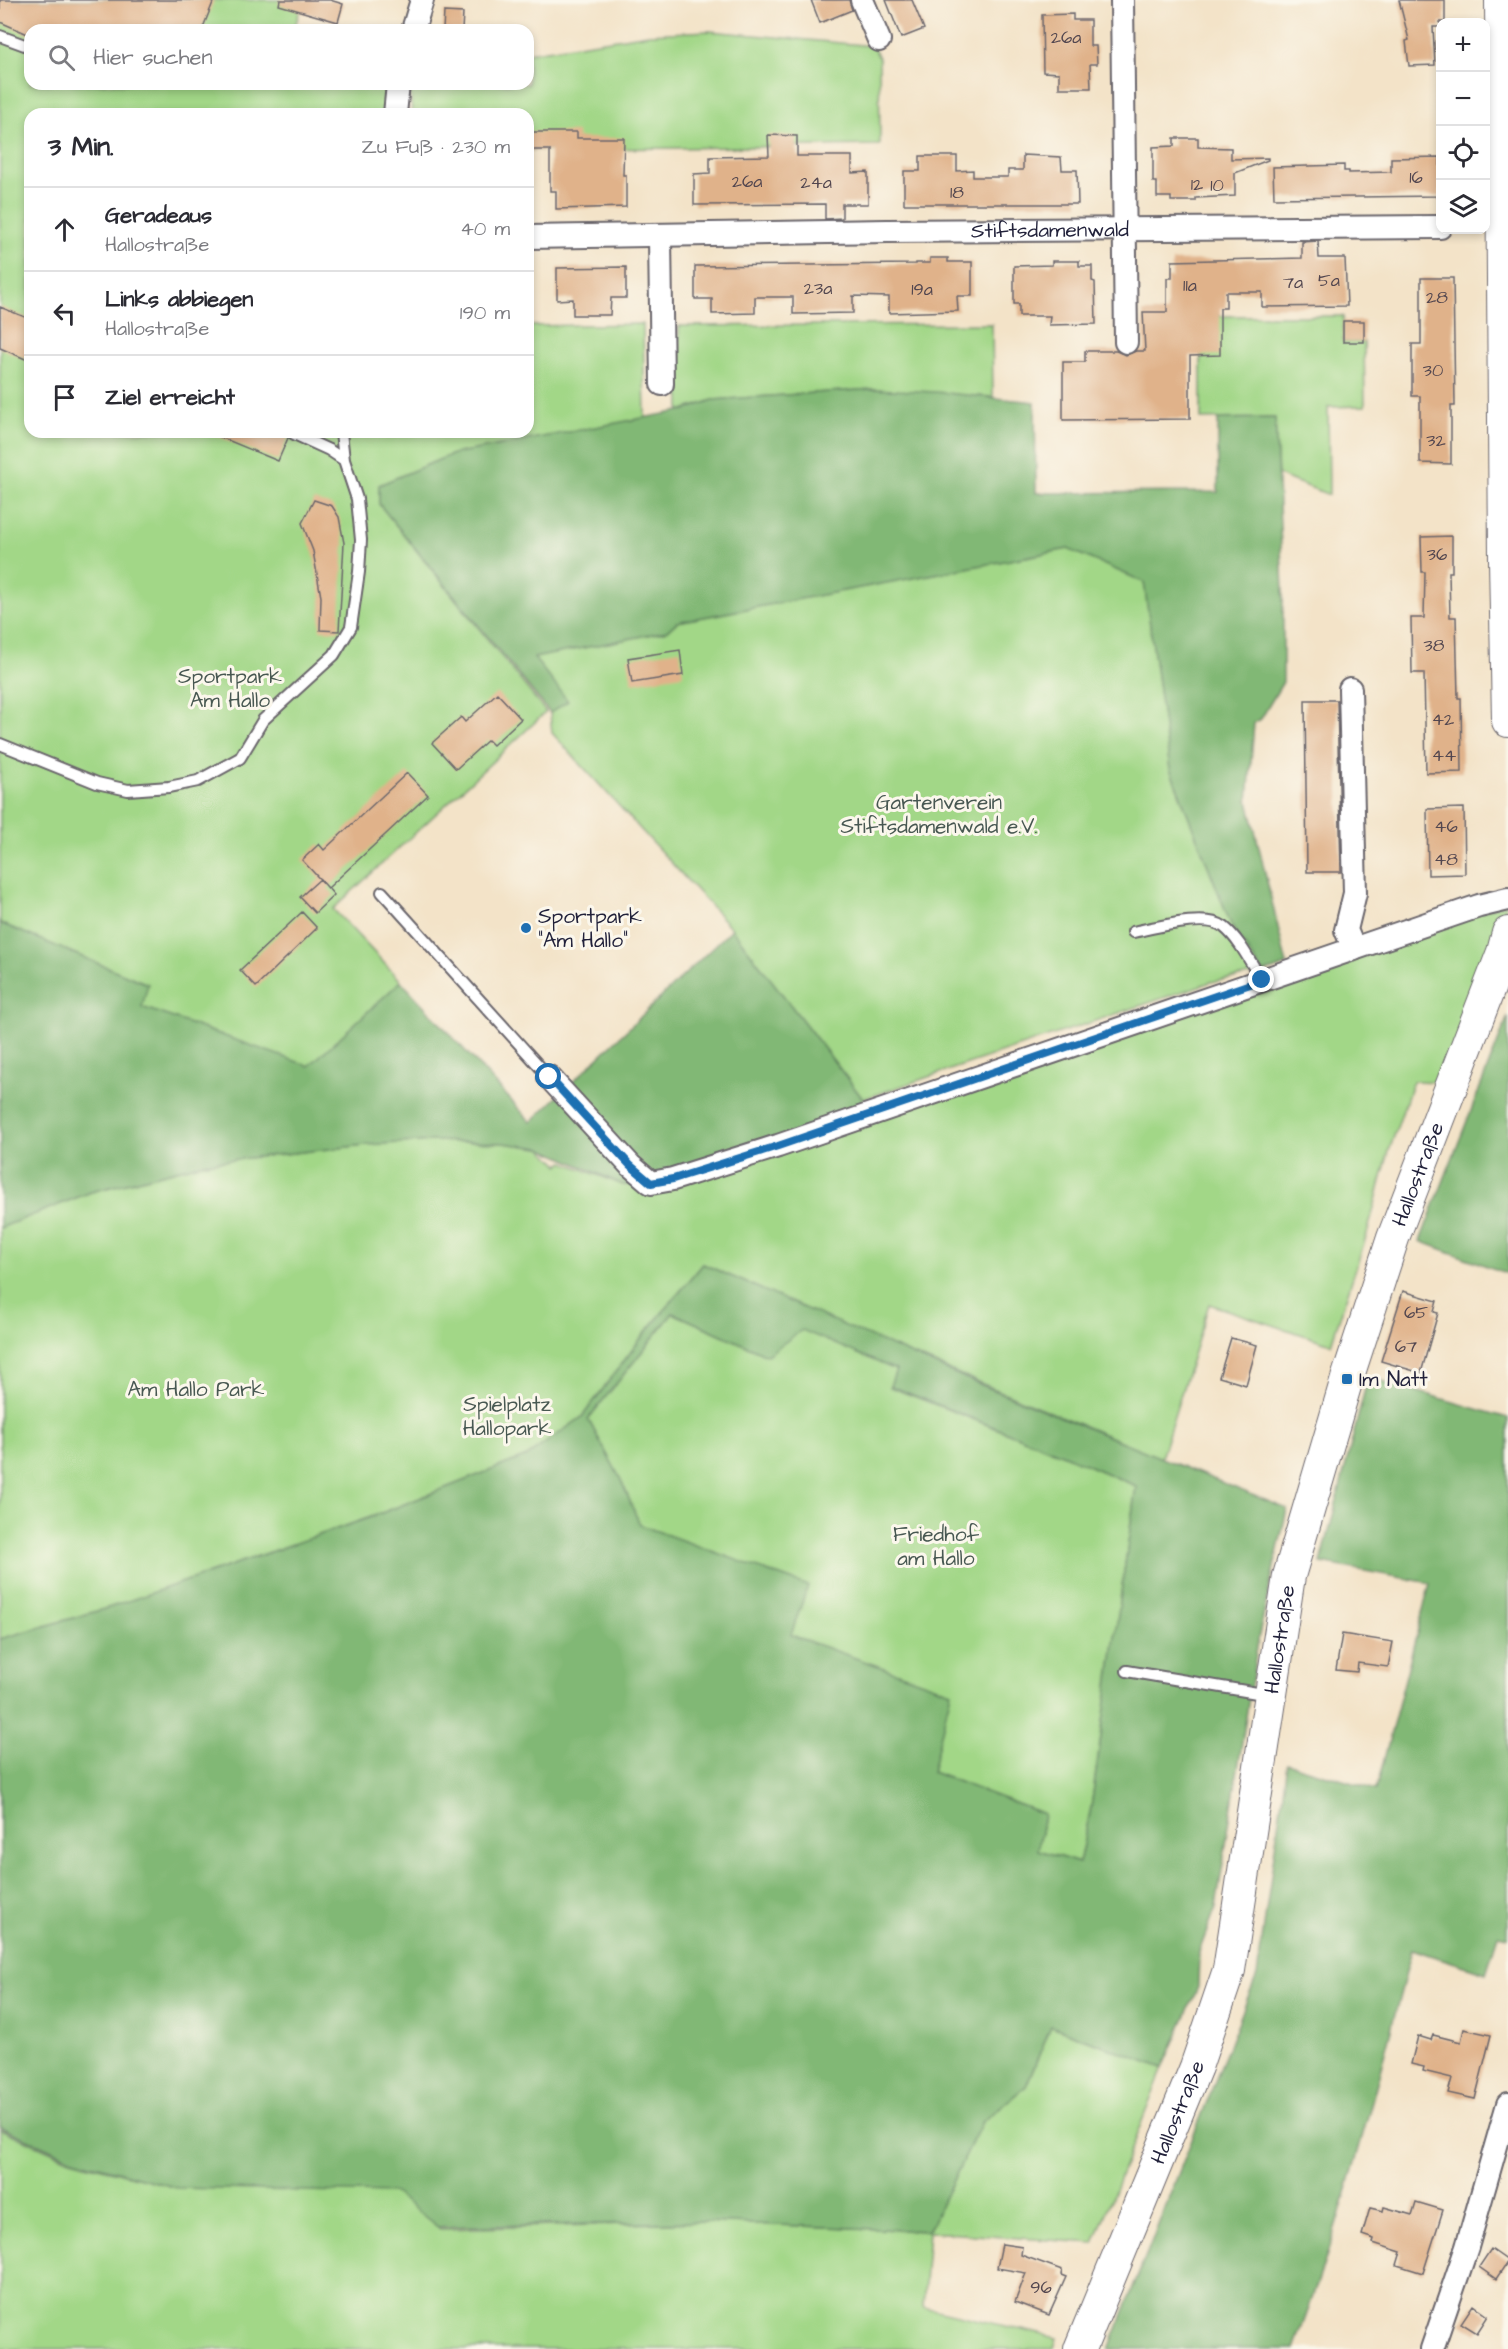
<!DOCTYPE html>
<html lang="de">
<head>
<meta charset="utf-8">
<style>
  :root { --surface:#fff; --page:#f7f7f7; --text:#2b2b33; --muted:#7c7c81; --line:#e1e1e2 }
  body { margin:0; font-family:"Architects Daughter",sans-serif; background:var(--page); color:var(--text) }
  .controls { position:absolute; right:18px; top:18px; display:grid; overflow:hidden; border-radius:12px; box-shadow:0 3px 9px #0003 }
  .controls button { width:54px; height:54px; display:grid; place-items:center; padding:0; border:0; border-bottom:2px solid var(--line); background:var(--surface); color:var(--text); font:30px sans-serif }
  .stop { position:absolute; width:18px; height:18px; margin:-14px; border:4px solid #1f6fb2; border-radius:50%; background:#fff }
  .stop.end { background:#1f6fb2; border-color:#fff; box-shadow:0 2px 6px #0008 }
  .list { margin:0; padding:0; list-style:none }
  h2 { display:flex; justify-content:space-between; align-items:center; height:78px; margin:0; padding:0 24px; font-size:26px }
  h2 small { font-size:20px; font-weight:400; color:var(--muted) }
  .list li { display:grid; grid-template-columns:39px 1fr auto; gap:18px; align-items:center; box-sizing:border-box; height:84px; padding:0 24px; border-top:2px solid var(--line) }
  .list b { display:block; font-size:22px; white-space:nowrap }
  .list p { margin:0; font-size:20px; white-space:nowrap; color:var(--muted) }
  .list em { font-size:20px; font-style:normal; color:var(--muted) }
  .icon { flex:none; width:33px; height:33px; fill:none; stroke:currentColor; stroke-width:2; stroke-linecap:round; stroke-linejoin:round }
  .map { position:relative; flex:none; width:1508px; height:2349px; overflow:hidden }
  .search { position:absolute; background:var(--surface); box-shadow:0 3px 9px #0003; left:24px; top:24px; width:510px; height:66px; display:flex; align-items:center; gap:15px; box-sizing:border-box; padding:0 21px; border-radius:18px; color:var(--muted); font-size:22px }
  .panel { position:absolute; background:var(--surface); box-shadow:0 3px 9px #0003; left:24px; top:108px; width:510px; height:330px; border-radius:18px }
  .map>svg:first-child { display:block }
</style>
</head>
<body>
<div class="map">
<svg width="1508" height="2349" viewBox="0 0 1508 2349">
  <rect width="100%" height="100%" fill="#fbf7ec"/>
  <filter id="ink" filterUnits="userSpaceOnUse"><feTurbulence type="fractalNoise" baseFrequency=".0167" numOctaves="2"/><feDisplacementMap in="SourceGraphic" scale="12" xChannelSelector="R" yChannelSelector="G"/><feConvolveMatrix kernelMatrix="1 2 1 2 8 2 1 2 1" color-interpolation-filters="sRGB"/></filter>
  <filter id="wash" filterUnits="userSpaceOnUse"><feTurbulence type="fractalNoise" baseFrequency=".008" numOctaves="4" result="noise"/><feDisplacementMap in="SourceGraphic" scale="24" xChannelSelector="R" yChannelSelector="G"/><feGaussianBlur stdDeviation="1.35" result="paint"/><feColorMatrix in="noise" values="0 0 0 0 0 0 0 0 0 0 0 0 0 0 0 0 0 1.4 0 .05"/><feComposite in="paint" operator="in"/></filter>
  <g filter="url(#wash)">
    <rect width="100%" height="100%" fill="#f3e3c8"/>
    <!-- green -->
    <path fill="#a2d787" stroke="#627c61" stroke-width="1.5" d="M 0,0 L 303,0 L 294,30 L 30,30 L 30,84 L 387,84 L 383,114 L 30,114 L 30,432 L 528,432 L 528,326 L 643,324 L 645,418 L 453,454 L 379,485 L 379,504 L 546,712 L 333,909 L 401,981 L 309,1066 L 141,1007 L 147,984 L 0,923 Z
      M 709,31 L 873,46 L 879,58 L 880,145 L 528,150 L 528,114 L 412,114 L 410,88 L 414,84 L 528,84 L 528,53 L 649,34 Z
      M 1219,316 L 1343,316 L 1343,342 L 1364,342 L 1365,406 L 1328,407 L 1329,495 L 1278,475 L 1275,418 L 1201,419 L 1201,355 Z
      M 992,324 L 993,397 L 873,389 L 713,400 L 680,411 L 679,326 Z
      M 1068,549 L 1144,582 L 1170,769 L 1232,927 L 1263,973 L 1211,982 L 863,1099 L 732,929 L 552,733 L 550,713 L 567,701 L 533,658 L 667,631 L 677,622 Z
      M 1506,903 L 1503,932 L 1446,1082 L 1413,1081 L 1389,1151 L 1367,1234 L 1331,1344 L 1209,1304 L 1161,1458 L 865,1335 L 703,1264 L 642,1337 L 582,1417 L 527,1456 L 374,1516 L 111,1607 L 0,1639 L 0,1228 L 91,1192 L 204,1163 L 365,1145 L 433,1141 L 503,1143 L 541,1148 L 559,1165 L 564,1162 L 623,1185 L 653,1185 Z
      M 673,1313 L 767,1355 L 802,1329 L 896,1370 L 890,1387 L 1062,1454 L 1136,1486 L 1091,1808 L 1079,1863 L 1038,1850 L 1044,1814 L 932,1772 L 950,1692 L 790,1635 L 807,1586 L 640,1525 L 621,1480 L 588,1419 Z
      M 1051,2026 L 1163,2068 L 1094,2243 L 929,2232 L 923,2307 L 1057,2338 L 1054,2349 L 0,2349 L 0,2129 L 70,2160 L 177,2187 L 395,2191 L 440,2229 L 703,2222 L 928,2231 L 982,2122 L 1026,2086 Z"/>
    <!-- forest -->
    <path fill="#81b874" stroke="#526d58" stroke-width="1.5" fill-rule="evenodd" d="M 873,389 L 936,392 L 1035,402 L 1036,493 L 1218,492 L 1218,419 L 1275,418 L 1283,591 L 1283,682 L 1261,719 L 1254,723 L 1248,801 L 1287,965 L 1263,973 L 1232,927 L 1170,769 L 1144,582 L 1068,549 L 677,622 L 667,631 L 534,658 L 568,701 L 550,713 L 379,504 L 379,485 L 453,454 L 685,410 L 713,400 Z
      M 0,923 L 148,984 L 142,1007 L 309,1066 L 401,981 L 531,1122 L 732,929 L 863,1099 L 860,1114 L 647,1182 L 623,1185 L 541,1148 L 503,1143 L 433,1141 L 365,1145 L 204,1163 L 91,1192 L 0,1228 Z
      M 1508,1016 L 1508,1274 L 1420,1241 Z
      M 703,1264 L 972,1381 L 1287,1509 L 1259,1635 L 1216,1907 L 1199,1952 L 1198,1987 L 1163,2068 L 1051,2026 L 1026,2086 L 982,2122 L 928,2231 L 703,2222 L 438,2227 L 394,2193 L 177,2188 L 70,2158 L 0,2127 L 0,1639 L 111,1607 L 374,1516 L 527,1456 L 582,1417 L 642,1337 ZM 673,1313 L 767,1355 L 802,1330 L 896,1370 L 890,1386 L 1062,1454 L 1136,1486 L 1091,1808 L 1079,1863 L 1038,1850 L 1044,1814 L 932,1772 L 951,1692 L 791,1635 L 808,1586 L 640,1525 L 621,1480 L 588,1419 Z
      M 1368,1377 L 1508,1418 L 1508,1937 L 1498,1935 L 1486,1973 L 1412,1949 C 1377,2084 1343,2219 1294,2349 L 1109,2349 L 1257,1975 L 1287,1763 L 1376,1790 L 1430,1583 L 1321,1563 Z"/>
    <g id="blocks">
      <!-- building -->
      <path fill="#e0b28a" d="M 0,0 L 214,0 L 202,30 L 30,30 L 30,35 L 0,22 Z
        M 280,0 L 330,0 L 343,4 L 338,22 L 279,5 Z
        M 811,0 L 849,0 L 852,10 L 820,23 Z
        M 886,0 L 912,0 L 924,29 L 901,38 Z
        M 1399,0 L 1445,0 L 1445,22 L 1440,22 L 1440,27 L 1433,27 L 1435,65 L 1409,66 L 1406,41 L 1409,40 Z
        M 444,12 L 463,13 L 462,30 L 443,30 Z
        M 1073,14 L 1073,20 L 1090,20 L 1090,46 L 1096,46 L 1097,64 L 1090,64 L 1091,88 L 1059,88 L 1059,73 L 1043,72 L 1042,15 Z
        M 528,132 L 577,132 L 577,138 L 624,138 L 623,175 L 626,175 L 626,207 L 556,209 L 556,191 L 550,191 L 550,150 L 528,150 Z
        M 768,135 L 797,136 L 797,156 L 852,156 L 852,173 L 868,172 L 868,204 L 842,204 L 842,218 L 825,219 L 825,204 L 694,205 L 694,174 L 710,173 L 710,157 L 769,156 Z
        M 1174,138 L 1198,138 L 1198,147 L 1231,148 L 1231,159 L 1268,158 L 1268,160 L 1235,173 L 1235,196 L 1196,198 L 1196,201 L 1171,201 L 1171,197 L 1157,197 L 1157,182 L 1153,182 L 1153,147 L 1174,146 Z
        M 1023,155 L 1061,157 L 1062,170 L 1077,170 L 1078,204 L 904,204 L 904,171 L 920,171 L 920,156 L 957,156 L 957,171 L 973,170 L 973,177 L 1008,177 L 1008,170 L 1023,170 Z
        M 1440,157 L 1440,196 L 1274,198 L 1273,167 L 1344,165 L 1344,171 L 1349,171 L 1349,173 L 1391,172 L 1391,158 Z
        M 1318,241 L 1319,258 L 1345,258 L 1347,306 L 1262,307 L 1262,292 L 1226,292 L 1226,308 L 1220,308 L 1220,355 L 1190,356 L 1190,419 L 1063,420 L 1063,362 L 1085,362 L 1085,351 L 1116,351 L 1126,355 L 1136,351 L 1145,351 L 1143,312 L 1167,312 L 1167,278 L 1172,278 L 1172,261 L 1302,258 L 1302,242 Z
        M 930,258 L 948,258 L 948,262 L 972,262 L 972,296 L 957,296 L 958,311 L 889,313 L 889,297 L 853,296 L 853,313 L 793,314 L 793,297 L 755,297 L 755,313 L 712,314 L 712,299 L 695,299 L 695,266 L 916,264 L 916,263 L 930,263 Z
        M 1052,261 L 1079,261 L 1079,266 L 1092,266 L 1092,281 L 1095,282 L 1096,324 L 1049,325 L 1050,316 L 1019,316 L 1019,304 L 1014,304 L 1014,266 L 1052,265 Z
        M 626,267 L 626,298 L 611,298 L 610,315 L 573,315 L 573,299 L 557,300 L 557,268 Z
        M 1421,278 L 1453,278 L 1455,406 L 1451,406 L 1451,464 L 1420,463 L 1420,396 L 1412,396 L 1412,344 L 1421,344 Z
        M 0,307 L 30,319 L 30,361 L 0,348 Z
        M 1343,321 L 1364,321 L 1364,342 L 1343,342 Z
        M 208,432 L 287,432 L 288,438 L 278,461 Z
        M 314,500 L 332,506 L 339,517 L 344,543 L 339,631 L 320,630 L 321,597 L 313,551 L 302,523 Z
        M 1452,536 L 1452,572 L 1449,572 L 1450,617 L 1456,617 L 1458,698 L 1461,698 L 1462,772 L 1426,773 L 1424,673 L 1412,673 L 1411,618 L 1424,618 L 1425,572 L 1422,572 L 1421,537 Z
        M 680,650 L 683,675 L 632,683 L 628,658 Z
        M 497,693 L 521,719 L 493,745 L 488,740 L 456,769 L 432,743 L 461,717 L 465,722 Z
        M 1305,700 L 1337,700 L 1341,872 L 1307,872 Z
        M 407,773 L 428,795 L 328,888 L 302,860 L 319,844 L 324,850 Z
        M 1464,808 L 1465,874 L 1428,875 L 1427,809 Z
        M 320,879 L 334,895 L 315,913 L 300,897 Z
        M 302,912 L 317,928 L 256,987 L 240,970 Z
        M 1403,1291 L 1437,1301 L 1434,1312 L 1438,1313 L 1421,1373 L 1381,1361 Z
        M 1231,1338 L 1257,1345 L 1246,1385 L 1219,1377 Z
        M 1342,1634 L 1393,1642 L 1388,1667 L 1358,1663 L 1357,1672 L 1336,1670 Z
        M 1464,2029 L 1491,2035 L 1475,2099 L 1448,2093 L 1452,2078 L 1423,2071 L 1424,2067 L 1411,2064 L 1418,2036 L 1431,2040 L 1433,2035 L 1461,2042 Z
        M 1416,2202 L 1443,2210 L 1423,2273 L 1397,2265 L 1401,2252 L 1373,2243 L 1374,2239 L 1362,2235 L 1370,2208 L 1383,2211 L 1384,2207 L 1412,2215 Z
        M 1002,2244 L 1022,2247 L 1021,2255 L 1062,2270 L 1061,2275 L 1066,2277 L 1049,2315 L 1015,2302 L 1026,2273 L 997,2268 Z
        M 1491,2249 L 1508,2261 L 1496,2279 L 1479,2267 Z
        M 1473,2305 L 1488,2316 L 1477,2333 L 1461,2323 Z"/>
    </g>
  </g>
  <g filter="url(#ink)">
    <use href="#blocks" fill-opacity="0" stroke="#6b666c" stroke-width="1.5"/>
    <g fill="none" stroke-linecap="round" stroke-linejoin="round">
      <defs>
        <path id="service" d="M 0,36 L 30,47
          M 294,434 L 329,450 L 344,460
          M 0,744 L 97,783 L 128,790 L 169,787 L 198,781 L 240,758 L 263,720 L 334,655 L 351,627 L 359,572 L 361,540 L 357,499 L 344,460 L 341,432
          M 382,892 L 549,1077
          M 1133,932 C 1154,928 1207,913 1224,927 C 1240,940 1250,962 1262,980
          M 1127,1671 L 1269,1695"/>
        <g id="minor">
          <path d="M 862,0 L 879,40"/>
          <path d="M 1122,0 L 1126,342"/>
          <path d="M 413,30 L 422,0"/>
          <path d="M 395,114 L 398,84"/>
          <path id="s1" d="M 528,237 L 887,231 L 1440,227"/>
          <path d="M 660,237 L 662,384"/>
          <path d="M 1350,689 L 1355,893 L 1346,930 L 1354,949"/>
          <path d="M 549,1077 L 630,1165 L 651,1183 L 673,1179 L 778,1146 L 1479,906 L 1508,899"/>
          <path d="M 1432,2349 L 1467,2247 L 1508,2104"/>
        </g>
        <g id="secondary">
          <path d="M 1501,0 L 1505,560 L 1508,721"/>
          <path id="s2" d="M 1080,2349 L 1196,2067 L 1229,1970 L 1289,1576 L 1347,1379 L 1393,1238 L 1503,952 L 1508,933"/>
        </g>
      </defs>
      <!-- service casing -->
      <use href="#service" stroke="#6b666c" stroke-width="14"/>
      <!-- minor casing -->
      <use href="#minor" stroke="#6b666c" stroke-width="26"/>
      <!-- secondary casing -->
      <use href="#secondary" stroke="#6b666c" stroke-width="34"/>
      <!-- service -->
      <use href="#service" stroke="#fff" stroke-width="10"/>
      <!-- minor -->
      <use href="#minor" stroke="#fff" stroke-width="22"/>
      <!-- secondary -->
      <use href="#secondary" stroke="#fff" stroke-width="32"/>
    </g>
  </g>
  <g fill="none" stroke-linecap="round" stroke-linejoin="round" filter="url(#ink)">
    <!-- route -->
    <path stroke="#1f6fb2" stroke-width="8" d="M 549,1077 L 630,1165 L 651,1183 L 673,1179 L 778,1146 L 1262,980"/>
  </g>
  <!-- markers -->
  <g fill="#1f6fb2" stroke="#fbf7ec" stroke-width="2">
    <circle cx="526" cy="928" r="6"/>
    <rect x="1341" y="1373" width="12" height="12" rx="3"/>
  </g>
  <g text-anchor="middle" stroke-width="6" stroke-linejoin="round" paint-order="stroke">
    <!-- number labels -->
    <g font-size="18" fill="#52464f">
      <text x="1066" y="43">26a</text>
      <text x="1416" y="183">16</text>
      <text x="747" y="187">26a</text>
      <text x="816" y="188">24a</text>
      <text x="1197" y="190">12</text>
      <text x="1217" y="191">10</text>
      <text x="957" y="198">18</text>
      <text x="1329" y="286">5a</text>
      <text x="1293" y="288">7a</text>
      <text x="1190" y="291">11a</text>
      <text x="818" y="294">23a</text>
      <text x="922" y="295">19a</text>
      <text x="1437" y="303">28</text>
      <text x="1433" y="376">30</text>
      <text x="1436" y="446">32</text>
      <text x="1437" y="560">36</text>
      <text x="1434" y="651">38</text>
      <text x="1443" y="725">42</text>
      <text x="1444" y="761">44</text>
      <text x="1446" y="832">46</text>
      <text x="1446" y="865">48</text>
      <text x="1416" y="1318">65</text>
      <text x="1406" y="1352">67</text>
      <text x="1041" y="2293">96</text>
    </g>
    <!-- street labels -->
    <g font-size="21" fill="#22223b" stroke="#fbf7ec">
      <text dy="7" stroke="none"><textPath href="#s1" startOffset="522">Stiftsdamenwald</textPath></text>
      <text dy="7" stroke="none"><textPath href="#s2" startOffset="1228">Hallostraße</textPath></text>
      <text dy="7" stroke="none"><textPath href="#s2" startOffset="742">Hallostraße</textPath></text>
      <text dy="7" stroke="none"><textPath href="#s2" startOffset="256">Hallostraße</textPath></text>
    </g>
    <!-- park labels -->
    <g font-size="21" fill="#485852" stroke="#fbf7ec">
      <text x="230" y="683">Sportpark<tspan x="230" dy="24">Am Hallo</tspan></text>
      <text x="939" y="809">Gartenverein<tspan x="939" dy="24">Stiftsdamenwald e.V.</tspan></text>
      <text x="196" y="1396">Am Hallo Park</text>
      <text x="507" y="1411">Spielplatz<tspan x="507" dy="24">Hallopark</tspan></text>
      <text x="936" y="1541">Friedhof<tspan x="936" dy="24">am Hallo</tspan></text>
    </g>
    <!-- poi labels -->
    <g font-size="21" fill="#22223b" stroke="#fbf7ec" text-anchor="start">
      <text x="538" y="923">Sportpark<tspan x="538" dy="24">"Am Hallo"</tspan></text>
      <text x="1359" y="1386">Im Natt</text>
    </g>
  </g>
</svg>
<div class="controls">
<button>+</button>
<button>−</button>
<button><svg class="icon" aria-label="locate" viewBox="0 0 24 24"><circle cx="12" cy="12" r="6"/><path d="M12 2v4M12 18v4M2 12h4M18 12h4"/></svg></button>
<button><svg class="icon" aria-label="layers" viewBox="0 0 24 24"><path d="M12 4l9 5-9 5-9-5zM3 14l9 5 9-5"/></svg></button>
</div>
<div class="stop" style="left:549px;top:1077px"></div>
<div class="stop end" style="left:1262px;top:980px"></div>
<div class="search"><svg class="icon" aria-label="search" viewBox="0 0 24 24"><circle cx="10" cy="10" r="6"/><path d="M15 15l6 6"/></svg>Hier suchen</div>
<section class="panel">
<h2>3 Min.<small>Zu Fuß · 230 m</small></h2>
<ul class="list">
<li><svg class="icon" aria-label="ahead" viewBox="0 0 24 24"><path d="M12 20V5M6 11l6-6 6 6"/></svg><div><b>Geradeaus</b><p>Hallostraße</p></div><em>40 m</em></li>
<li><svg class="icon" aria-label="left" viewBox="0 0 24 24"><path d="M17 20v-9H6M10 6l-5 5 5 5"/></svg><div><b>Links abbiegen</b><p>Hallostraße</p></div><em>190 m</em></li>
<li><svg class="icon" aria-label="arrive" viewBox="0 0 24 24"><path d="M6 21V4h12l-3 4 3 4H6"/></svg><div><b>Ziel erreicht</b></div></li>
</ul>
</section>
</div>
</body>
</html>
